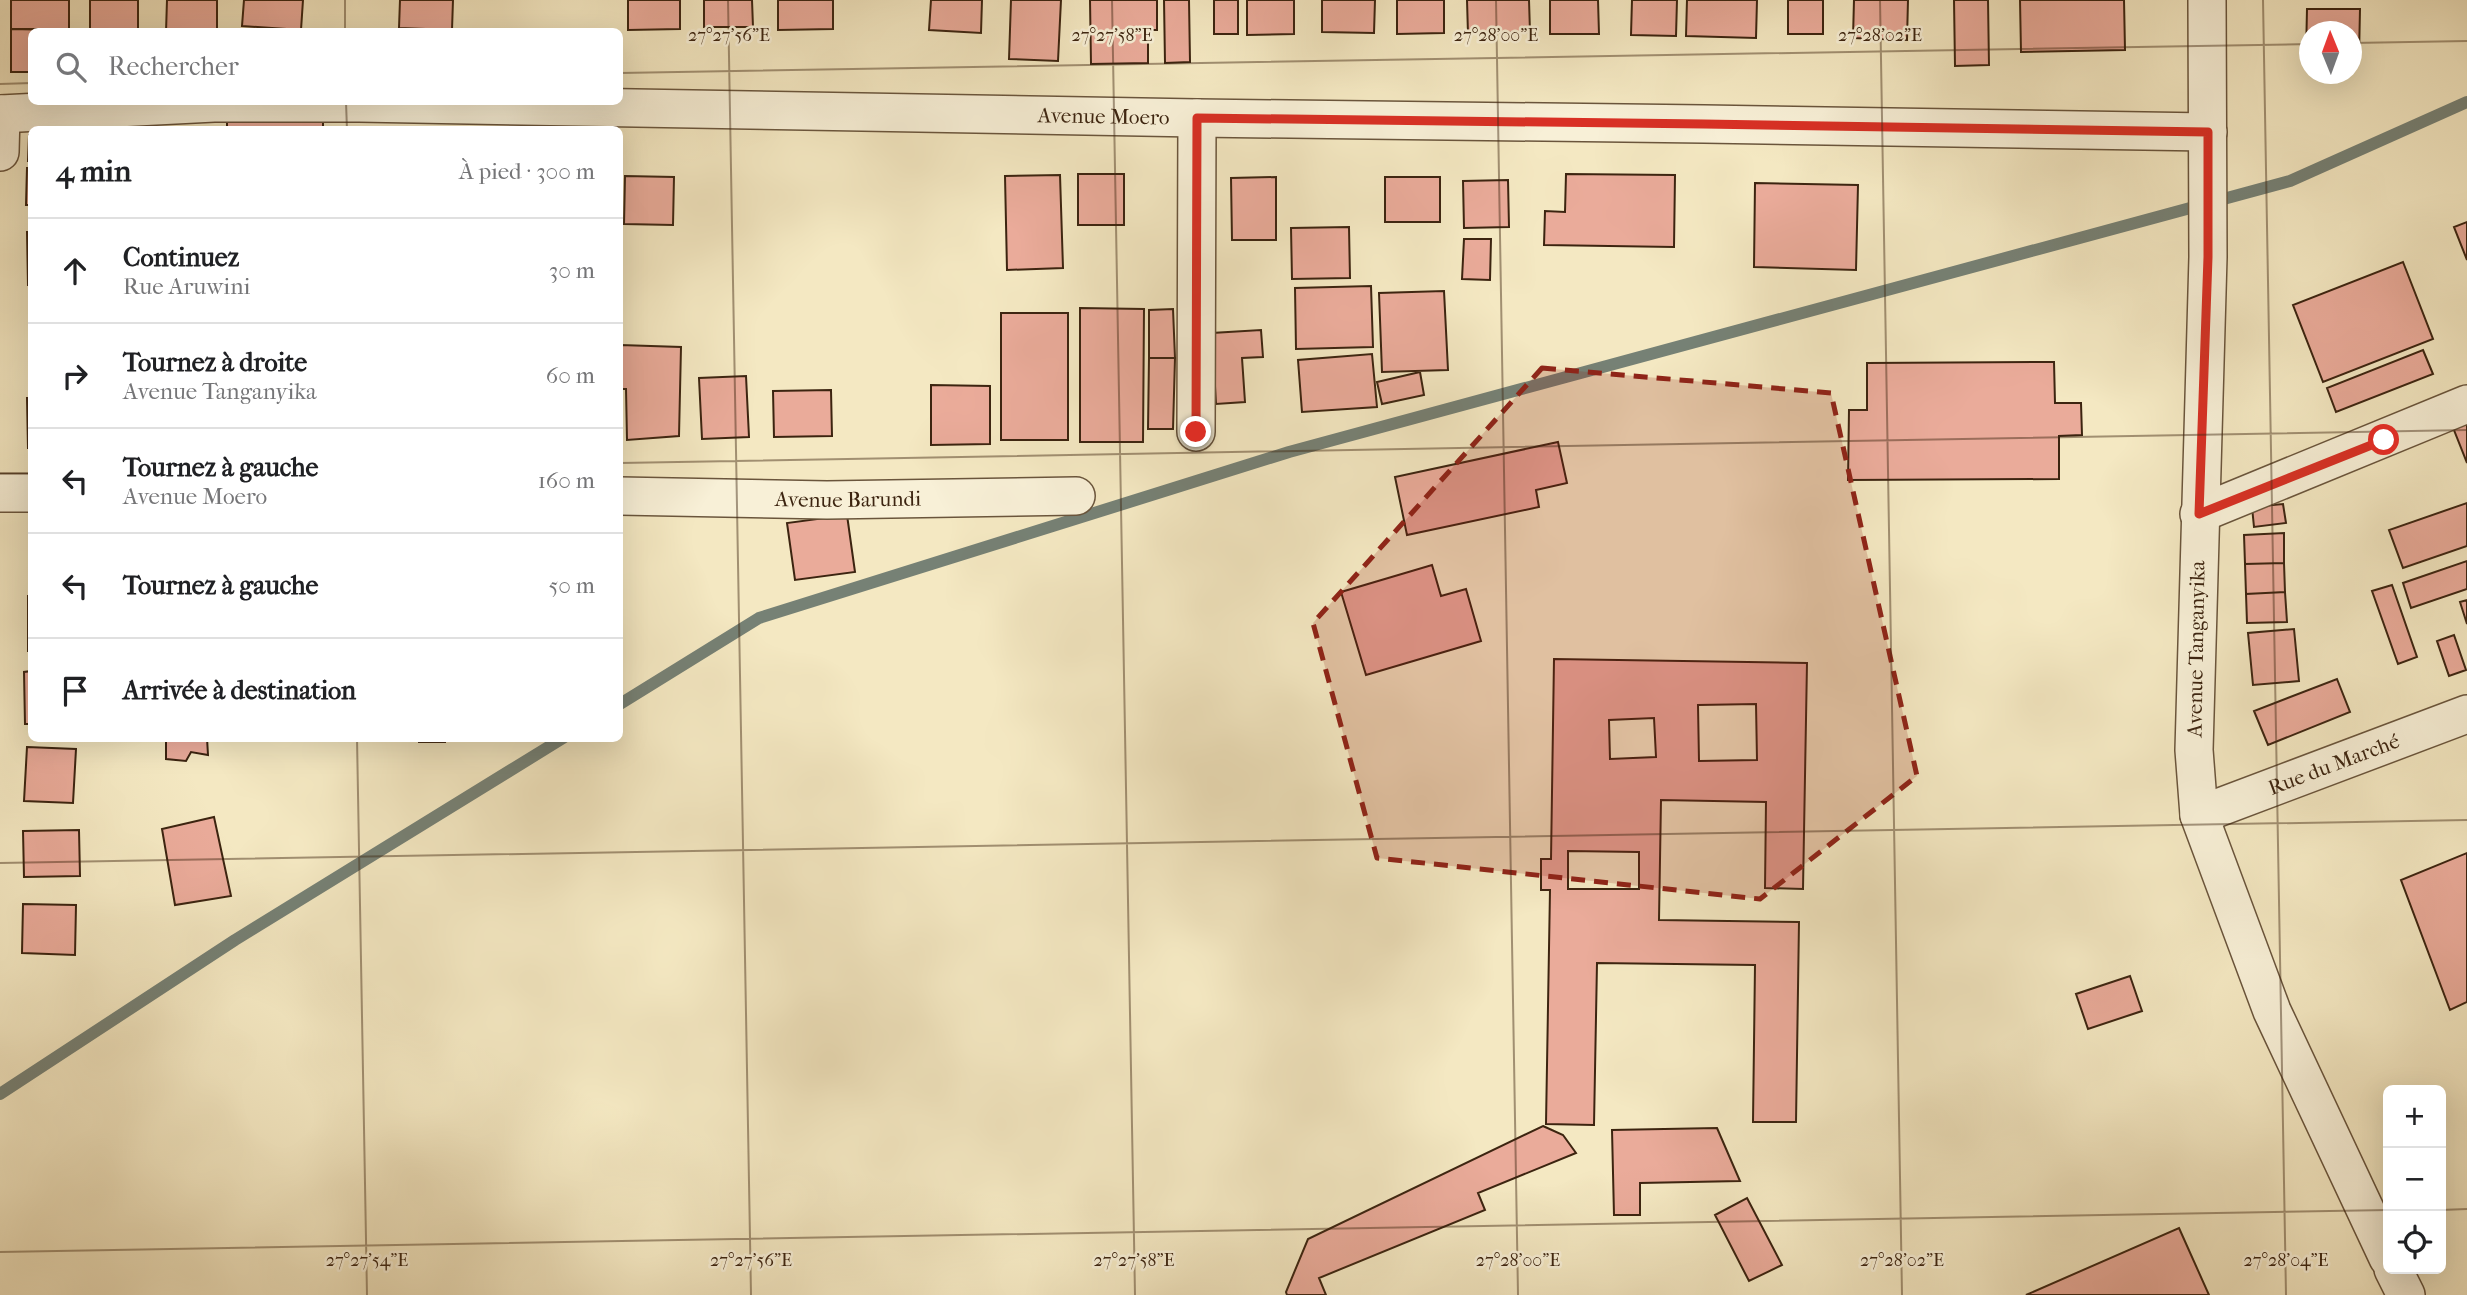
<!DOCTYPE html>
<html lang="fr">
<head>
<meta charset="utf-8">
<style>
  :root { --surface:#fff; --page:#f6f6f6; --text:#202124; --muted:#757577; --line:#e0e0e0 }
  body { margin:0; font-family:"IM FELL French Canon",serif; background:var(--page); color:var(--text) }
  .controls { position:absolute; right:21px; bottom:21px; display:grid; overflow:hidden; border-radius:10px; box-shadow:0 7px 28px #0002 }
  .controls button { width:63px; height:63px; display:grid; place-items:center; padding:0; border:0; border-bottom:2px solid var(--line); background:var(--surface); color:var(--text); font:35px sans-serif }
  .compass { position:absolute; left:2299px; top:21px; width:63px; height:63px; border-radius:50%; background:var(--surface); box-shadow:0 7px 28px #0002; rotate:359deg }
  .stop { position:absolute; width:21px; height:21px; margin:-16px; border:5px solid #d93025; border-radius:50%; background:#fff }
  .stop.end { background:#d93025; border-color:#fff; box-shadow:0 2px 7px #0008 }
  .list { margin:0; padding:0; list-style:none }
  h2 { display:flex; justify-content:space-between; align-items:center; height:91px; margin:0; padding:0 28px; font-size:30px }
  h2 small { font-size:23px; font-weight:400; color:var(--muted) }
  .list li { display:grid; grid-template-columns:46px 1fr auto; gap:21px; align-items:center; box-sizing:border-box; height:105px; padding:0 28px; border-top:2px solid var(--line) }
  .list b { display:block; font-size:26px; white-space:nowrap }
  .list p { margin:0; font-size:23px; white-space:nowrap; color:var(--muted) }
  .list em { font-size:23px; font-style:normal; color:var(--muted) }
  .icon { flex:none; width:38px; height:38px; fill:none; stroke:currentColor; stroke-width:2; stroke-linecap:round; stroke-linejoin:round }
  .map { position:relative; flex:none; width:2467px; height:1295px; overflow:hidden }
  .search { position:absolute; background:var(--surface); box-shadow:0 7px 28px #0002; left:28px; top:28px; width:595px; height:77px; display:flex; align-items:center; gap:18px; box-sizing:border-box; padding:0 24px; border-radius:10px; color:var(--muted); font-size:26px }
  .panel { position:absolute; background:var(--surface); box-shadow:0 7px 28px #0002; left:28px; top:126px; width:595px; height:616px; border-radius:10px }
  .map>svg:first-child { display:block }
</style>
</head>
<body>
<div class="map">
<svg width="2467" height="1295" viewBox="0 0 2467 1295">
  <rect width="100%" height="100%" fill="#f4e8c2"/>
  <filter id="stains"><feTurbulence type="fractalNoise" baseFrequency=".00286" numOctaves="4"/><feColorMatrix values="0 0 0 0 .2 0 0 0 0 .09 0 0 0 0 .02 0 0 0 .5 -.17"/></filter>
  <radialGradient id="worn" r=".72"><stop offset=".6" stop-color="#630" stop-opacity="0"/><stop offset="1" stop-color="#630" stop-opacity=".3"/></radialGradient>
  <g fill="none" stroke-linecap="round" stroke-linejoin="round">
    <!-- stream -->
    <path stroke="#768175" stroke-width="12" d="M 620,704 L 759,618 L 1289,452 L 2290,181 L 2467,102
      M 0,1094 L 235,940 L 563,738"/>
  </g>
  <!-- building -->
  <path fill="#eaab9a" stroke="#3c2410" stroke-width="2" fill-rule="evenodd" d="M 11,0 L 69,0 L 69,29 L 11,29 Z
    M 90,0 L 138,0 L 138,30 L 90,30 Z
    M 167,0 L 217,0 L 217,32 L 166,32 Z
    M 244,0 L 303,0 L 301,30 L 242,26 Z
    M 400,0 L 453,0 L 452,30 L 399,28 Z
    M 628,0 L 680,0 L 680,29 L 628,30 Z
    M 704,0 L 752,0 L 753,27 L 704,27 Z
    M 778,0 L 833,0 L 833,29 L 778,30 Z
    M 931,0 L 982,0 L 981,33 L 929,30 Z
    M 1011,0 L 1061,0 L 1058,61 L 1009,59 Z
    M 1090,0 L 1157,0 L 1157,30 L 1148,30 L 1148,63 L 1091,64 Z
    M 1164,0 L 1189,0 L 1190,62 L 1165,63 Z
    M 1214,0 L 1238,0 L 1238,34 L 1214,34 Z
    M 1247,0 L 1294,0 L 1294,34 L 1247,35 Z
    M 1322,0 L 1375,0 L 1374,33 L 1322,32 Z
    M 1397,0 L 1444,0 L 1444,33 L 1397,34 Z
    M 1467,0 L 1529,0 L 1530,32 L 1468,34 Z
    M 1550,0 L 1598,0 L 1599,34 L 1550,34 Z
    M 1632,0 L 1677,0 L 1676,36 L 1631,35 Z
    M 1687,0 L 1757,0 L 1756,38 L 1686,36 Z
    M 1788,0 L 1823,0 L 1823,34 L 1788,34 Z
    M 1854,0 L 1908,0 L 1907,40 L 1853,38 Z
    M 1954,0 L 1988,0 L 1989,65 L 1955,66 Z
    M 2020,0 L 2124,0 L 2125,50 L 2021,52 Z
    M 2307,9 L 2360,9 L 2359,56 L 2352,56 L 2352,32 L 2310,32 L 2310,55 L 2306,55 Z
    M 11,29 L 58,30 L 58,32 L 32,32 L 32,72 L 11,72 Z
    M 227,105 L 323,106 L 323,130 L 227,130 Z
    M 29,135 L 32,135 L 32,161 L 28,161 Z
    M 27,168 L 32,168 L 32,205 L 26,205 Z
    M 1078,174 L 1124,174 L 1124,225 L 1078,225 Z
    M 1566,174 L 1675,175 L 1674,247 L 1544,245 L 1545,211 L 1565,212 Z
    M 1060,175 L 1063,268 L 1007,270 L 1005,176 Z
    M 625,176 L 674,177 L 673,225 L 624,224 Z
    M 1276,177 L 1276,240 L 1232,240 L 1231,178 Z
    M 1385,177 L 1440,177 L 1440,222 L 1385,222 Z
    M 1508,180 L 1509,227 L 1464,228 L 1463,181 Z
    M 1755,183 L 1858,185 L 1856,270 L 1754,267 Z
    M 2467,222 L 2467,260 L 2454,227 Z
    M 1349,227 L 1350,278 L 1292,279 L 1291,228 Z
    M 27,232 L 32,232 L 32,285 L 28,285 Z
    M 1464,239 L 1491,239 L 1490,280 L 1462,279 Z
    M 2403,262 L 2433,339 L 2323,382 L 2293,305 Z
    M 1371,286 L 1373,347 L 1296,349 L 1295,288 Z
    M 1444,291 L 1448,370 L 1382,372 L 1379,293 Z
    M 1080,308 L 1144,309 L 1143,442 L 1080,442 Z
    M 1173,309 L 1175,358 L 1149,358 L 1149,310 Z
    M 1001,313 L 1068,313 L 1068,440 L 1001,440 Z
    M 1261,330 L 1263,357 L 1242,358 L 1245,402 L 1216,404 L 1212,333 Z
    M 620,345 L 681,347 L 679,436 L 627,440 L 626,389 L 620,389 Z
    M 2423,350 L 2433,374 L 2336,412 L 2327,388 Z
    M 1372,354 L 1377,407 L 1302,412 L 1298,360 Z
    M 1149,358 L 1175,358 L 1173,429 L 1148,429 Z
    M 2054,362 L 2055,403 L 2081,403 L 2082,435 L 2059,436 L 2059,479 L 1848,480 L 1849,410 L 1867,410 L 1867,363 Z
    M 1420,372 L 1424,395 L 1382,404 L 1377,382 Z
    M 746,376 L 749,437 L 702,439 L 699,378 Z
    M 931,385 L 990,386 L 990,444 L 931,445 Z
    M 831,390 L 832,436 L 774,437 L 773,391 Z
    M 27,398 L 32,398 L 32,448 L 28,448 Z
    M 2467,419 L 2467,463 L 2452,425 Z
    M 1558,442 L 1567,483 L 1536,490 L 1539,507 L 1407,535 L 1395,477 Z
    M 2467,503 L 2467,546 L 2403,568 L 2389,530 Z
    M 2283,504 L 2286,523 L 2254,527 L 2252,507 Z
    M 847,515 L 855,572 L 795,580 L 787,523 Z
    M 2284,533 L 2284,563 L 2245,564 L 2244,535 Z
    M 2467,561 L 2467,589 L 2411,608 L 2403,583 Z
    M 2284,563 L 2285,592 L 2246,594 L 2245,564 Z
    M 1432,565 L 1441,596 L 1466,589 L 1481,641 L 1366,675 L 1341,592 Z
    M 2392,585 L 2417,657 L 2398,664 L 2372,591 Z
    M 2285,592 L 2287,622 L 2247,623 L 2246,594 Z
    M 28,596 L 32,596 L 32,651 L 28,651 Z
    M 2467,600 L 2467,624 L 2460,602 Z
    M 2294,629 L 2299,681 L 2253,685 L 2248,633 Z
    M 2454,635 L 2466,670 L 2449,676 L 2437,641 Z
    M 1554,659 L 1807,663 L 1803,889 L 1765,888 L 1766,802 L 1661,800 L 1659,920 L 1799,922 L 1796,1122 L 1753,1122 L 1755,965 L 1597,963 L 1594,1125 L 1546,1124 L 1550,890 L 1541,890 L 1541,859 L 1551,859 ZM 1756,704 L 1757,760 L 1699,761 L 1698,705 ZM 1654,718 L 1656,757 L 1610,759 L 1609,720 ZM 1568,851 L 1639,852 L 1639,889 L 1568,889 Z
    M 32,671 L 32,724 L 25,724 L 24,672 Z
    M 2337,679 L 2350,712 L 2268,745 L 2254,711 Z
    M 166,738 L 207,738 L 208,755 L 191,752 L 186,761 L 166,759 Z
    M 419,738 L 445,738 L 445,742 L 419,742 Z
    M 27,747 L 76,749 L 73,803 L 24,801 Z
    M 214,817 L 231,896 L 175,905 L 162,829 Z
    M 79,830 L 80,876 L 24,877 L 23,831 Z
    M 2467,853 L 2467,1002 L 2450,1010 L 2401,880 Z
    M 23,904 L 76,905 L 75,955 L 22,953 Z
    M 2130,976 L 2142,1011 L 2088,1029 L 2076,994 Z
    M 1543,1126 L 1563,1135 L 1576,1153 L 1478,1193 L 1485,1210 L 1319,1278 L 1326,1295 L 1287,1295 L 1286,1292 L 1308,1239 Z
    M 1717,1128 L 1740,1181 L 1640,1183 L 1640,1215 L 1614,1215 L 1612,1130 Z
    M 1747,1198 L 1782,1265 L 1749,1281 L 1715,1215 Z
    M 2179,1228 L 2209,1295 L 2026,1295 Z"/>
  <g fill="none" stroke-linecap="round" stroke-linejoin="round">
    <defs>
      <g id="minor">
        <path d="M 2207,0 L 2208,257 L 2194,750 L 2199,815 L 2272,1011 L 2388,1258"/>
        <path id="s1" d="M 0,114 L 214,103 L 359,103 L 1197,118 L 1704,124 L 2208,132"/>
        <path d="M 0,152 L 1,114"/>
        <path d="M 1196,432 L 1197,118"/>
        <path d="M 0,493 L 32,493"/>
        <path id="s2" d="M 620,496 L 827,500 L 1076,496"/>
        <path d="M 2199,514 L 2467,404"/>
        <path id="s3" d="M 2199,815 L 2467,714"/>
        <path d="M 2393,1269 L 2406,1295"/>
      </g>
    </defs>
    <!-- minor casing -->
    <use href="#minor" stroke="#6a553c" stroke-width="40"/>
    <!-- minor -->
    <use href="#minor" stroke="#f8f0d7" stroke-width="37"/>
  </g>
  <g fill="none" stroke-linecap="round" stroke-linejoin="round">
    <!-- route -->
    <path stroke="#d93025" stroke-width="9" d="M 1196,432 L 1197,118 L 1704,124 L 2208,132 L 2208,257 L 2199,514 L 2384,440"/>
  </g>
  <!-- marked area -->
  <path fill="#8f2418" fill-opacity="0.2" stroke="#8f2418" stroke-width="5" stroke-dasharray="14 9" stroke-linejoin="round" d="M 1542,368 L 1831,393 L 1917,776 L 1760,899 L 1377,858 L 1313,623 Z"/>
  <!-- ticks -->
  <path fill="none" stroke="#3c2410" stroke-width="2" stroke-opacity="0.45" d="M 345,0 L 345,32M 728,0 L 751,1295M 1112,0 L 1135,1295M 1496,0 L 1518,1295M 1880,0 L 1902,1295M 2263,0 L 2286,1295M 2352,43 L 2467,41M 620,73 L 2310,44M 0,84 L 32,83M 346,102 L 347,130M 620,463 L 2467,430M 0,473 L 32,473M 357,738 L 367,1295M 0,863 L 2467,820M 2441,1210 L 2467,1209M 0,1252 L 2388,1210"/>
  <g text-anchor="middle" stroke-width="5" stroke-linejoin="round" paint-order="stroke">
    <!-- street labels -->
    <g font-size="21" fill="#3c2410" stroke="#f8f0d7">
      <text dy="7" stroke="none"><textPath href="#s1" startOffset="1104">Avenue Moero</textPath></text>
      <text dy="7" stroke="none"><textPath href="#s2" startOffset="228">Avenue Barundi</textPath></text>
      <text transform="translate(2196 649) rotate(-89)" y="7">Avenue Tanganyika</text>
      <text dy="7" stroke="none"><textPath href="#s3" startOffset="144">Rue du Marché</textPath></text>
    </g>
  </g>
  <g font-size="18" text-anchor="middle" fill="#3c2410" stroke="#f8f0d7" stroke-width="5" stroke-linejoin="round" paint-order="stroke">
    <text x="729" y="41">27°27'56"E</text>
    <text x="1112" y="41">27°27'58"E</text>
    <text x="1496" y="41">27°28'00"E</text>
    <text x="1880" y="41">27°28'02"E</text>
    <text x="367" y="1266">27°27'54"E</text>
    <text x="751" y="1266">27°27'56"E</text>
    <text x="1134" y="1266">27°27'58"E</text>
    <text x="1518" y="1266">27°28'00"E</text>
    <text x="1902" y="1266">27°28'02"E</text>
    <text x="2286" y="1266">27°28'04"E</text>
  </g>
  <rect width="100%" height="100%" filter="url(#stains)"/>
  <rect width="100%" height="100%" fill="url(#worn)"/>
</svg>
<div class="controls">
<button>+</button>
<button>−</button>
<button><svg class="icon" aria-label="locate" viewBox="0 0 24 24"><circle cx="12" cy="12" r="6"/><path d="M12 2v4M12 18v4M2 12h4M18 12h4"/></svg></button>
</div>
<svg class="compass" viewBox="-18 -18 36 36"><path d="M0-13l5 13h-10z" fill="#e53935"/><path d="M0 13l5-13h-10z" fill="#757577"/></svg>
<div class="stop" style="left:2384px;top:440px"></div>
<div class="stop end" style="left:1196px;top:432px"></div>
<div class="search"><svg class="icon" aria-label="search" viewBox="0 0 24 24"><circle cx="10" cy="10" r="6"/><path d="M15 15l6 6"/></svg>Rechercher</div>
<section class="panel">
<h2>4 min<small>À pied · 300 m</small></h2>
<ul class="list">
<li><svg class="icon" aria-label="ahead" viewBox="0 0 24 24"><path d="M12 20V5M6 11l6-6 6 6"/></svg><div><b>Continuez</b><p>Rue Aruwini</p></div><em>30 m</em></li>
<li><svg class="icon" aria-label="right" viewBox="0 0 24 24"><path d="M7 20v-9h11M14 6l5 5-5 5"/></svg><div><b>Tournez à droite</b><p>Avenue Tanganyika</p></div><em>60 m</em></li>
<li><svg class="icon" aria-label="left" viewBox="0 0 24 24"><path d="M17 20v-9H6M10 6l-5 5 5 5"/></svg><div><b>Tournez à gauche</b><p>Avenue Moero</p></div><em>160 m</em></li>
<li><svg class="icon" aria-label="left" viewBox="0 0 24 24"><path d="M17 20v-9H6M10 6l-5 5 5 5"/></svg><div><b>Tournez à gauche</b></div><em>50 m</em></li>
<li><svg class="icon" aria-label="arrive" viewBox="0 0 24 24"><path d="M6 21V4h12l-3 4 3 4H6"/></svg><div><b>Arrivée à destination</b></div></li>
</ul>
</section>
</div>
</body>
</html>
